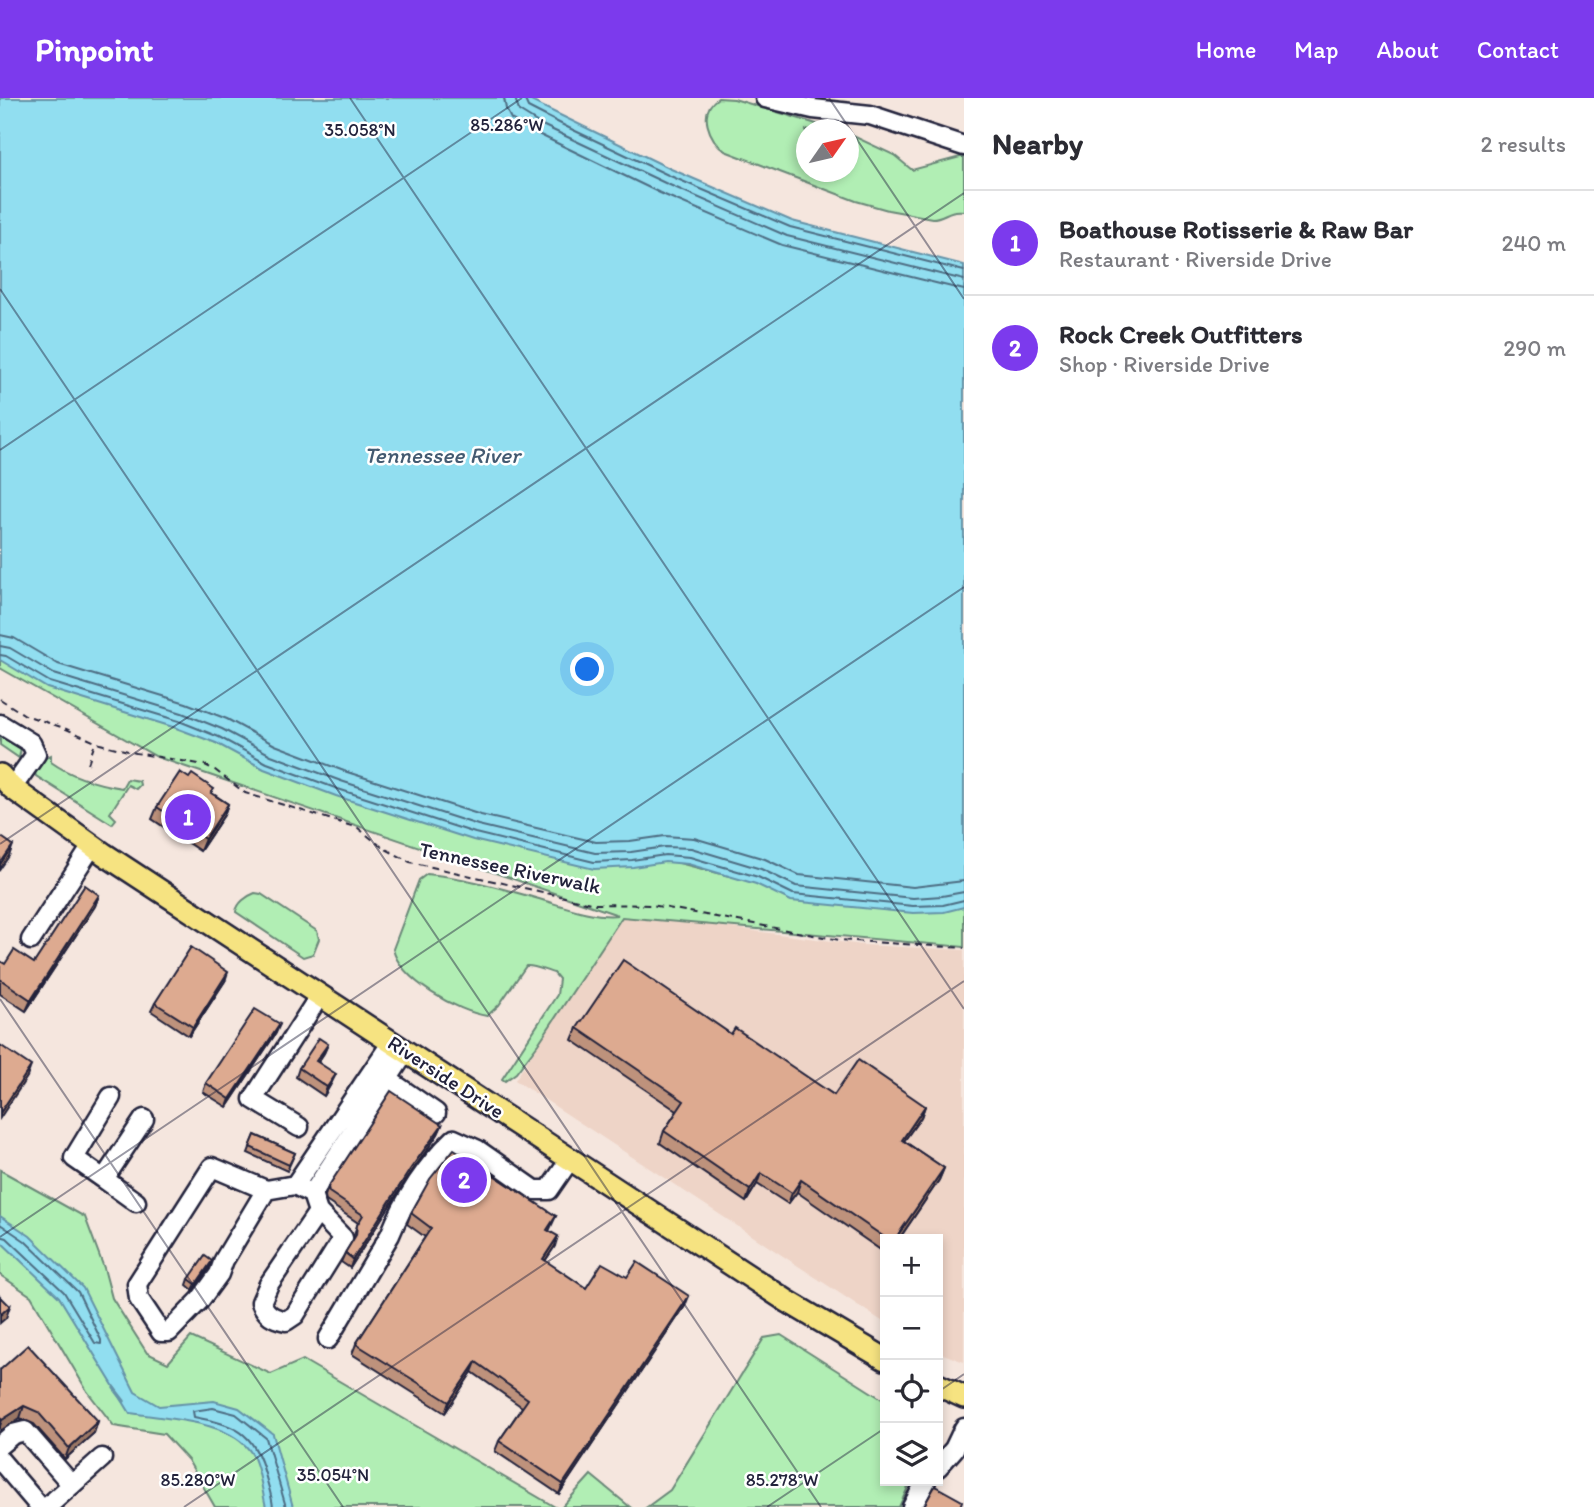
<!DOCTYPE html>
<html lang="en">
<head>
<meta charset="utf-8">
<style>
  :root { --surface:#fff; --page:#f7f7f7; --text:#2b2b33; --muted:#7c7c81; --line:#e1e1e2; --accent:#7c3aed }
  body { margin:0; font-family:Itim,sans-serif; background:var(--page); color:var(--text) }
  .controls { position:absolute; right:21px; bottom:21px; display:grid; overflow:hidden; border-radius:0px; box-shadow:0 4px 10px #0003 }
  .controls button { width:63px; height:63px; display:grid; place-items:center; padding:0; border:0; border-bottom:2px solid var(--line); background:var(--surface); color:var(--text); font:35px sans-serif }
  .compass { position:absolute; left:796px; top:21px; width:63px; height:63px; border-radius:50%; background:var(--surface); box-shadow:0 4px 10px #0003; rotate:56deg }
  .you { position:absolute; left:588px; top:572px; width:24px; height:24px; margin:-18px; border:5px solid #fff; border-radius:50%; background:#1a73e8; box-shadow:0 0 0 10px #1a73e833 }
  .badge { display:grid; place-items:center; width:46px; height:46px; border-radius:50%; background:var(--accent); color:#fff; font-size:23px; font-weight:700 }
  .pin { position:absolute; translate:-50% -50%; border:4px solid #fff; box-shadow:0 2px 7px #0006 }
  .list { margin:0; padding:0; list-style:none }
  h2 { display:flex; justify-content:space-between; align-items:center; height:91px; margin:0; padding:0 28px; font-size:30px }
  h2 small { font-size:23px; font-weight:400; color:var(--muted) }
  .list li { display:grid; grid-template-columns:46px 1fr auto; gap:21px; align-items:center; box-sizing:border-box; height:105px; padding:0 28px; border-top:2px solid var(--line) }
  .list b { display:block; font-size:26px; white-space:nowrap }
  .list p { margin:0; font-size:23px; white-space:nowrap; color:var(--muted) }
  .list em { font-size:23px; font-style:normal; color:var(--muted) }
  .icon { flex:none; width:38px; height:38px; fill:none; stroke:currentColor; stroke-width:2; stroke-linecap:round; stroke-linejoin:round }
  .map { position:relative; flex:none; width:964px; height:1409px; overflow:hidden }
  header { display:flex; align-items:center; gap:42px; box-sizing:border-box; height:98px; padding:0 35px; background:var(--accent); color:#fff }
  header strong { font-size:33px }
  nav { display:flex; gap:38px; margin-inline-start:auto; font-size:24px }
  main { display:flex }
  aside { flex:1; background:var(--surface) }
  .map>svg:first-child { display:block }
</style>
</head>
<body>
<header>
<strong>Pinpoint</strong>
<nav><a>Home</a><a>Map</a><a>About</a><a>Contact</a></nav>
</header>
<main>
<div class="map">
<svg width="964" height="1409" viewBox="0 0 964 1409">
  <rect width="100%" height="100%" fill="#f5e6de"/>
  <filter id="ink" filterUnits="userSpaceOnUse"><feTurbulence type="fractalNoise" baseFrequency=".0143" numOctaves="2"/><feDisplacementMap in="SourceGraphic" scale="14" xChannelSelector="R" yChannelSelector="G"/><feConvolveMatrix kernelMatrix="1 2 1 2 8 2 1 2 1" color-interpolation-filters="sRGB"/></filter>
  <g filter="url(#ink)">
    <!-- built -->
    <path fill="#eed4c7" d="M 623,816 L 863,847 L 964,852 L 964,1264 L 938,1254 L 938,1141 L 885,1141 L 885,1225 L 515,982 Z"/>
    <!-- green -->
    <path fill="#b1eeb4" stroke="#6a8878" stroke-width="2" d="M 718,0 L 734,1 L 833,31 L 806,32 L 806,74 L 848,74 L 849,36 L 894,57 L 912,72 L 964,58 L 964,113 C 947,111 945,120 932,120 L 888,112 L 856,103 L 725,53 C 709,41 697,14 718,0 Z
      M 0,535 L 216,645 L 729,778 L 964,795 L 964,849 L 622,819 L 538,946 L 516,975 L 505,983 L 502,981 L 557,897 L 559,881 L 554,875 C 545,873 535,867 526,868 L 499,907 L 487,918 C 458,914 400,882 393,851 L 419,782 L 427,776 C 465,779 503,791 539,801 C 563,808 594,820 618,817 L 157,659 L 0,570 Z
      M 0,631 L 22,645 L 19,660 L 0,647 Z
      M 51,657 L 51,664 C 72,679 96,686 122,690 L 127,681 L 139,683 L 140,687 L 136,691 L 128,687 L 110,715 L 116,721 L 112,726 L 36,678 L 35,675 L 41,662 Z
      M 255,795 L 261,796 L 317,833 L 319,841 L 313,856 L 303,859 L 236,814 C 237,805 247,798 255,795 Z
      M 0,1072 L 85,1119 L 104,1170 L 112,1200 L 147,1255 L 168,1265 L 191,1239 L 271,1276 L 303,1262 L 555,1409 L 215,1409 L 188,1362 L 164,1336 L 114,1328 L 87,1293 L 31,1198 L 0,1177 Z
      M 781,1237 L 885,1303 L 885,1383 L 911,1383 L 899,1409 L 647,1409 L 670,1392 L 764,1240 Z
      M 591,1377 L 630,1409 L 562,1409 Z"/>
    <!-- water -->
    <path fill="#91def0" stroke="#6593a8" stroke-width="2" d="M 0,0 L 525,0 L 671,71 L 792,123 L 964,167 L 964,809 L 944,814 L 913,815 L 791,803 L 756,786 L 688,766 L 665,764 L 633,769 L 594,771 L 473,742 L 336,698 L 264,671 L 216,645 L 176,630 L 47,590 L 0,562 Z
      M 0,1118 L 30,1138 L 83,1190 L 135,1294 L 159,1308 L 214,1303 L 239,1310 L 273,1336 L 293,1409 L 266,1409 C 262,1393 260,1370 252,1356 C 231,1322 166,1321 130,1315 L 59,1199 L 0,1143 Z"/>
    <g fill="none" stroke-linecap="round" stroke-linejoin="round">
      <!-- shore -->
      <path stroke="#4e6d83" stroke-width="2" d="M 504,0 L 506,11 L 511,21 L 534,34 L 660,95 L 782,147 L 964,192
        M 515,0 L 519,13 L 540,26 L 665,85 L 787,138 L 964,182
        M 524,0 L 528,9 L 569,30 L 668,77 L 790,129 L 964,173
        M 0,537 L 14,540 L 58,566 L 186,605 L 227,621 L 275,647 L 344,673 L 481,717 L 596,744 L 630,743 L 665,738 L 694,740 L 765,761 L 799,777 L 913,789 L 964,783
        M 0,548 L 10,550 L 54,576 L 182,615 L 222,631 L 271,657 L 341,683 L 478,727 L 595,755 L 631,754 L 665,749 L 691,750 L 761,771 L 796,788 L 913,800 L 942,798 L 964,794
        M 0,557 L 6,558 L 50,584 L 179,623 L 219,639 L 267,665 L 338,691 L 475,735 L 594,764 L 632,762 L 665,757 L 690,759 L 758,779 L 793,796 L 913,808 L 943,807 L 964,802
        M 0,1126 L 25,1143 L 78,1194 L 101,1242 L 101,1246 L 95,1245 L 64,1194 L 7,1140 L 0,1138
        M 273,1409 C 272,1398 268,1387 265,1376 C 254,1333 235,1327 194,1319 L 193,1313 L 213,1310 L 236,1316 L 266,1340 L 286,1409"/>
      <!-- stream -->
      <path stroke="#6593a8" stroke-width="3.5" d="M 114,1290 L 124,1303"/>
      <defs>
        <path id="minor" d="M 765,0 L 813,11 L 870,17 L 964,48
          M 0,626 L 31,645 L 36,656 L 12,690
          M 31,842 L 92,748
          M 387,981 L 436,1015
          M 111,999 L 74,1060 L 104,1081 L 144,1021
          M 299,1029 L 253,1001 L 320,897
          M 104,1081 L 136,1104
          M 295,1087 L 392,944
          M 266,1092 L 224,1162 L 219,1176 L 200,1202 L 169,1234 L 161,1234 L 139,1201 L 137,1186 L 212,1069 L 266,1092 L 295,1087 L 312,1096 L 318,1114 L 343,1140 L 295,1217 L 286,1223 C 273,1220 266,1217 261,1204 L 269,1186 L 318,1114
          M 312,1096 L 406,953
          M 328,1241 L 390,1137 C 404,1102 427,1066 454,1041 L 478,1052 L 535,1092 L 549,1092 L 571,1060
          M 0,1347 L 13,1336 L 25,1333 L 72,1387
          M 0,1362 L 40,1409
          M 938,1369 L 954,1351 L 964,1330
          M 47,1409 L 102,1360
          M 912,1409 L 926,1383"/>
        <path id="major" d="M 0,677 L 12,690 L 104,756 L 787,1203 L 885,1261
          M 938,1287 L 964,1299"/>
      </defs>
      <!-- minor casing -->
      <use href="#minor" stroke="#22223b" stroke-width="23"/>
      <!-- major casing -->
      <use href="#major" stroke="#22223b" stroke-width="26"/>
      <!-- path -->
      <path stroke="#22223b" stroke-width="2" stroke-dasharray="7 5" stroke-linecap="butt" d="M 0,601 L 25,617 L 64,630 L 100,646 L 136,655 L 205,667 L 215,672 L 245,695 L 358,730 L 382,749 L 410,764 L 595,806 L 652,807 L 840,842 L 964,850
        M 88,666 L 95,645"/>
      <!-- minor -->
      <use href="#minor" stroke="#fff" stroke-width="18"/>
      <!-- major -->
      <use href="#major" stroke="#f6e381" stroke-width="21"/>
    </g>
    <!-- wall -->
    <path fill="#be927c" stroke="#22223b" stroke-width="2" d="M 212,695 L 228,706 L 224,717 L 200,753 L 152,721 L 157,709 Z
      M 99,797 L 95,808 L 26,913 L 0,896 L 0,863 L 5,866 L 34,865 Z
      M 225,883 L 189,938 L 151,913 L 155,905 Z
      M 577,930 L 731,936 L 834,997 L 925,1008 L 921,1019 L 904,1043 L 944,1070 L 939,1082 L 899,1141 L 885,1141 L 885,1155 L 797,1094 L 788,1106 L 757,1086 L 746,1104 L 660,1045 L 664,1033 L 677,1013 L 572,942 Z
      M 276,935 L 227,1009 L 203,994 L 206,985 Z
      M 328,946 L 324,955 L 318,964 L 332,984 L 324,998 L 296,979 L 299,970 Z
      M 442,1027 L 438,1036 L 408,1079 L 350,1170 L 341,1164 L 345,1155 L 353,1142 L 354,1136 L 358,1125 L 326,1103 L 325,1098 L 328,1089 Z
      M 255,1037 L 295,1055 L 287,1073 L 248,1055 Z
      M 411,1115 L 556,1118 L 549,1133 L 555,1148 L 545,1163 L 586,1190 L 627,1179 L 685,1208 L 559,1396 L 495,1353 L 499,1343 L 522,1309 L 472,1274 L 445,1315 L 352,1256 L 356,1246 L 425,1139 L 407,1126 Z
      M 212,1163 L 210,1169 L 193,1192 L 187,1187 L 189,1181 Z
      M 0,1272 L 98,1323 L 94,1335 L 65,1361 L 34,1326 L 20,1320 L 0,1333 Z"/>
    <!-- shaded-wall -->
    <path fill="#9b7765" stroke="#22223b" stroke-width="2" d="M 228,706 L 224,717 L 200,753 L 205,741 Z
      M 13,747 L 9,758 L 0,771 L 0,766 Z
      M 99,797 L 95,808 L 26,913 L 31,902 Z
      M 228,874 L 225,883 L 189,938 L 193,929 Z
      M 280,926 L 276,935 L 227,1009 L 230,1001 Z
      M 328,946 L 324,955 L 313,972 L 316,963 Z
      M 31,968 L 27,979 L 0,1020 L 0,1015 Z
      M 336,976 L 332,984 L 324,998 L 327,989 Z
      M 925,1008 L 921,1019 L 897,1053 L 902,1042 Z
      M 442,1027 L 438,1036 L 408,1079 L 350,1170 L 353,1161 L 411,1070 Z
      M 944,1070 L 939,1082 L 899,1141 L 895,1141 Z
      M 761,1075 L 757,1086 L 746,1104 L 750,1092 Z
      M 801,1082 L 797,1094 L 788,1106 L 792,1095 Z
      M 558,1138 L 555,1148 L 539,1172 L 543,1161 Z
      M 212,1163 L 210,1169 L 193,1192 L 196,1186 Z
      M 689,1198 L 685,1208 L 559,1396 L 563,1386 Z
      M 10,1208 L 6,1220 L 0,1225 L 0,1217 Z
      M 476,1264 L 472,1274 L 445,1315 L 449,1304 Z
      M 24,1308 L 20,1320 L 0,1333 L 0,1328 L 2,1322 Z
      M 98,1323 L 94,1335 L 65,1361 L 69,1350 Z"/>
    <!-- building -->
    <path fill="#ddaa90" stroke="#22223b" stroke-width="2" d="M 180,674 L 189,680 L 192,676 L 214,691 L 211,695 L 228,706 L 205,741 L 157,709 Z
      M 0,738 L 13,747 L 0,766 Z
      M 85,787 L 99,797 L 31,902 L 0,881 L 0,863 L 5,866 L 14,852 L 34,865 Z
      M 191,849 L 228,874 L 193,929 L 155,905 Z
      M 623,862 L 731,936 L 735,930 L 834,997 L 858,962 L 925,1008 L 902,1042 L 944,1070 L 895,1141 L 887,1141 L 801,1082 L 792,1095 L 761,1075 L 750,1092 L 664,1033 L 684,1003 L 577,930 Z
      M 255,911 L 280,926 L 230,1001 L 206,985 Z
      M 319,940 L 328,946 L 316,963 L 336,976 L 327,989 L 299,970 Z
      M 0,947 L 31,968 L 0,1015 Z
      M 391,993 L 442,1027 L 411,1070 L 353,1161 L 345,1155 L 356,1137 L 357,1127 L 363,1117 L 329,1094 L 328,1089 Z
      M 255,1037 L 295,1055 L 289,1067 L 250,1049 Z
      M 454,1051 L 556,1118 L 547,1132 L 558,1138 L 543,1161 L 586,1190 L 602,1165 L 627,1179 L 637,1164 L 689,1198 L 563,1386 L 499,1343 L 528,1301 L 476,1264 L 449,1304 L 356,1246 L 431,1130 L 411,1115 L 430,1081 Z
      M 205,1158 L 212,1163 L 196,1186 L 189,1181 Z
      M 0,1198 L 10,1208 L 0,1217 Z
      M 28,1247 L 98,1323 L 69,1350 L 38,1314 L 24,1308 L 2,1322 L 0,1320 L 0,1272 Z
      M 935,1388 L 962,1403 L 960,1409 L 920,1409 L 925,1406 Z"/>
  </g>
  <!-- ticks -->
  <path fill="none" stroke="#22223b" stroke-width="2" stroke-opacity="0.45" d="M 350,0 L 964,911M 829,0 L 964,201M 0,191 L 821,1409M 0,352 L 522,0M 0,746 L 964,95M 0,901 L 343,1409M 0,1139 L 964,489M 938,1294 L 964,1276M 184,1409 L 964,883M 767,1409 L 885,1330"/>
  <g text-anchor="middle" stroke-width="5" stroke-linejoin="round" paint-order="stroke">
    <!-- street labels -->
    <g font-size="21" fill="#22223b" stroke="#fff">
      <text transform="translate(510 770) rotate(12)" y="7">Tennessee Riverwalk</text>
      <text transform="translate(446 979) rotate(33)" y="7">Riverside Drive</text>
    </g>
    <!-- water labels -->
    <g font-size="23" font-style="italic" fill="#435a71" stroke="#fff">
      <text x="442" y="365">Tennessee River</text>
    </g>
  </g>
  <g font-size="18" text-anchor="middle" fill="#22223b" stroke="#fff" stroke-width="5" stroke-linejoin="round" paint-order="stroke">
    <text x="507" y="33">85.286°W</text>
    <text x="360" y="38">35.058°N</text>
    <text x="333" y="1383">35.054°N</text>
    <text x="198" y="1388">85.280°W</text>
    <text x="782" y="1388">85.278°W</text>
  </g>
</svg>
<div class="controls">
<button>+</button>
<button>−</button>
<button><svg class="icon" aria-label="locate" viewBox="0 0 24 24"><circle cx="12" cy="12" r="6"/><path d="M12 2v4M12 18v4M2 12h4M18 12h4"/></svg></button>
<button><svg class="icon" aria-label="layers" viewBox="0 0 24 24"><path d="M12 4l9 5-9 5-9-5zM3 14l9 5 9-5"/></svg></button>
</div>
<svg class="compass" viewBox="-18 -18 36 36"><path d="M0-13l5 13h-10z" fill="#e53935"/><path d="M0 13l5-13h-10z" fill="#7c7c81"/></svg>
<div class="you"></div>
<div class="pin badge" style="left:188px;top:719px">1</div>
<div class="pin badge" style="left:464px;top:1082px">2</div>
</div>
<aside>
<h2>Nearby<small>2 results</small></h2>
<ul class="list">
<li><span class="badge">1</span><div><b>Boathouse Rotisserie &amp; Raw Bar</b><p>Restaurant · Riverside Drive</p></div><em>240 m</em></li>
<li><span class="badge">2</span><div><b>Rock Creek Outfitters</b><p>Shop · Riverside Drive</p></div><em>290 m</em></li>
</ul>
</aside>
</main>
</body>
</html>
